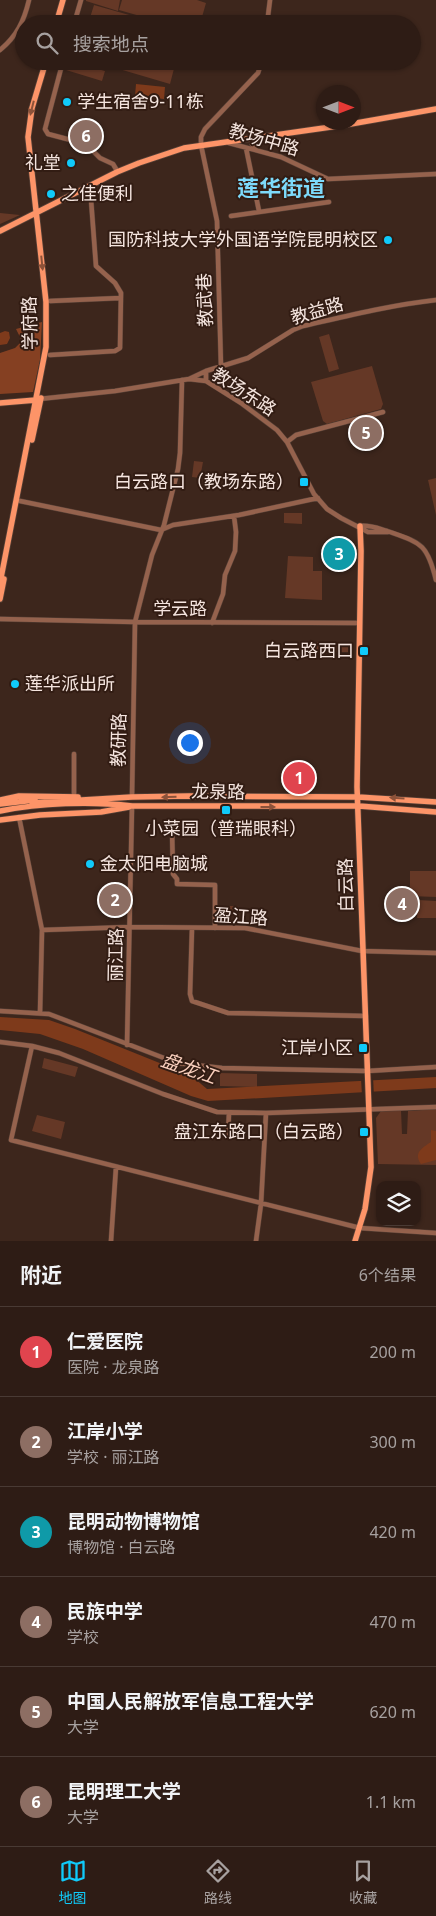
<!DOCTYPE html>
<html lang="zh">
<head>
<meta charset="utf-8">
<style>
  :root { --surface:#2e1c15; --page:#3a2922; --text:#f1f3f6; --muted:#a7a1a0; --line:#493a34; --accent:#10cafa }
  body { margin:0; font-family:"Noto Sans","Noto Sans SC",sans-serif; background:var(--page); color:var(--text) }
  .controls { position:absolute; right:15px; bottom:15px; display:grid; overflow:hidden; border-radius:10px; box-shadow:0 1px 4px #0004 }
  .controls button { width:45px; height:45px; display:grid; place-items:center; padding:0; border:0; border-bottom:1px solid var(--line); background:var(--surface); color:var(--text); font:25px sans-serif }
  .compass { position:absolute; left:316px; top:85px; width:45px; height:45px; border-radius:50%; background:var(--surface); box-shadow:0 1px 4px #0004; rotate:90deg }
  .you { position:absolute; left:189px; top:742px; width:18px; height:18px; margin:-12px; border:4px solid #fff; border-radius:50%; background:#1a73e8; box-shadow:0 0 0 8px #1a73e833 }
  .badge { display:grid; place-items:center; width:32px; height:32px; border-radius:50%; background:var(--accent); color:#fff; font-size:16px; font-weight:700 }
  .pin { position:absolute; translate:-50% -50%; border:2px solid #fff; box-shadow:0 1px 5px #0006 }
  .list { margin:0; padding:0; list-style:none }
  h2 { display:flex; justify-content:space-between; align-items:center; height:65px; margin:0; padding:0 20px; font-size:21px }
  h2 small { font-size:16px; font-weight:400; color:var(--muted) }
  .list li { display:grid; grid-template-columns:32px 1fr auto; gap:15px; align-items:center; box-sizing:border-box; height:90px; padding:0 20px; border-top:1px solid var(--line) }
  .list b { display:block; font-size:19px; white-space:nowrap }
  .list p { margin:0; font-size:16px; white-space:nowrap; color:var(--muted) }
  .list em { font-size:16px; font-style:normal; color:var(--muted) }
  .icon { flex:none; width:28px; height:28px; fill:none; stroke:currentColor; stroke-width:2; stroke-linecap:round; stroke-linejoin:round }
  .map { position:relative; flex:none; width:436px; height:1241px; overflow:hidden }
  .search { position:absolute; background:var(--surface); box-shadow:0 1px 4px #0004; left:15px; right:15px; top:15px; height:55px; display:flex; align-items:center; gap:12px; box-sizing:border-box; padding:0 18px; border-radius:28px; color:var(--muted); font-size:19px }
  .sheet { height:605px; background:var(--surface) }
  nav { display:flex; justify-content:space-around; align-items:center; box-sizing:border-box; height:70px; border-top:1px solid var(--line); background:var(--surface); font-size:14px; color:var(--muted) }
  nav a { display:grid; justify-items:center; gap:2px }
  nav .on { color:var(--accent) }
  .map>svg:first-child { display:block }
</style>
</head>
<body>
<div class="map">
<svg width="436" height="1241" viewBox="0 0 436 1241">
  <rect width="100%" height="100%" fill="#3d261c"/>
  <!-- green -->
  <path fill="#653826" d="M 86,0 L 120,0 L 118,11 L 86,1 Z
    M 122,0 L 197,0 L 206,3 L 200,24 L 168,24 L 119,10 Z
    M 94,5 L 161,24 L 88,24 Z
    M 69,61 L 105,71 L 102,81 L 66,70 Z
    M 92,61 L 176,61 L 170,84 Z
    M 0,213 L 20,215 L 0,224 Z
    M 329,334 L 339,369 L 329,372 L 319,337 Z
    M 372,366 L 383,404 L 381,409 L 327,424 L 323,421 L 311,382 Z
    M 194,461 L 203,462 L 200,478 L 192,477 Z
    M 436,478 L 436,515 L 428,480 Z
    M 284,513 L 302,513 L 302,524 L 284,523 Z
    M 288,556 L 313,557 L 313,571 L 322,571 L 322,600 L 285,598 Z
    M 310,642 L 328,642 L 329,652 L 310,652 Z
    M 330,642 L 348,642 L 348,652 L 330,652 Z
    M 410,871 L 436,871 L 436,897 L 410,896 Z
    M 418,900 L 436,901 L 436,918 L 417,918 Z
    M 218,906 L 237,906 L 237,915 L 218,915 Z
    M 44,1058 L 78,1067 L 75,1077 L 42,1068 Z
    M 220,1073 L 257,1074 L 257,1087 L 220,1086 Z
    M 436,1109 L 436,1165 L 378,1164 L 376,1118 L 381,1111 L 401,1110 L 402,1134 L 407,1134 L 408,1111 Z
    M 37,1115 L 65,1122 L 61,1139 L 32,1131 Z"/>
  <!-- forest -->
  <path fill="#854022" d="M 42,322 L 40,360 L 33,392 L 0,394 L 0,353 L 15,348 L 22,341 L 16,329 Z"/>
  <!-- water -->
  <path fill="#7e3a1b" d="M 136,84 L 165,87 L 164,99 L 135,96 Z
    M 5,331 L 9,332 L 10,338 L 7,344 L 0,345 L 0,333 Z
    M 0,1017 L 49,1020 L 75,1029 L 182,1072 L 183,1074 L 194,1078 L 207,1089 L 436,1077 L 436,1088 L 208,1101 L 191,1096 L 83,1049 L 40,1034 L 0,1030 Z
    M 431,1130 L 436,1131 L 436,1160 L 421,1164 C 413,1153 422,1148 431,1142 Z"/>
  <!-- pier -->
  <path fill="#3d261c" d="M 373,1078 L 374,1095 L 362,1095 L 361,1079 Z"/>
  <g fill="none" stroke-linecap="round" stroke-linejoin="round">
    <defs>
      <path id="minor" d="M 74,24 L 81,0
        M 267,24 L 270,0
        M 0,50 C 17,36 24,21 29,0
        M 63,61 L 45,129 L 48,134 L 86,144 L 100,158 L 113,164 L 116,169
        M 254,137 L 252,144 L 256,150
        M 229,143 L 281,157 L 328,179 L 436,174
        M 246,148 L 259,211
        M 231,216 L 329,202
        M 50,301 L 121,298
        M 50,355 L 115,351 L 120,348 L 121,293 L 115,283 L 96,266 L 90,186
        M 221,367 L 217,221 L 201,145 L 201,137 L 205,129 L 258,73 L 262,61
        M 206,371 L 248,358 L 293,330 L 303,326 C 347,316 391,305 436,300
        M 189,379 L 206,371 L 206,381
        M 39,399 L 115,391 L 189,379 L 206,381 L 241,403 L 277,430 L 287,442 L 314,494 L 327,509 L 341,518 L 368,532 L 388,532
        M 287,442 L 296,435 L 383,412
        M 20,501 L 161,530 L 173,525 L 239,515 L 318,498
        M 360,526 C 371,525 377,528 387,531 C 421,543 427,543 436,580
        M 0,619 L 135,622 L 360,623
        M 212,623 L 223,594 L 225,575 L 235,551 L 236,532 L 234,516
        M 74,797 L 74,754
        M 132,797 L 135,622 L 152,555 L 164,525 L 178,469 L 180,453 L 182,380
        M 19,817 L 42,930 L 40,1013
        M 172,829 L 173,874 L 177,879 L 177,884 L 215,885 L 215,928
        M 192,928 L 190,994 L 192,1001 L 228,1013 L 366,1016
        M 42,930 L 130,927 L 245,928 L 362,951 L 436,953
        M 0,1011 L 49,1014 L 177,1063 L 222,1068 L 367,1071 L 436,1067
        M 0,1042 L 32,1046 L 59,1053 L 163,1094 L 217,1112 L 266,1113 L 436,1107
        M 127,1045 L 132,806
        M 32,1046 L 11,1140 L 360,1228 L 436,1233
        M 228,1134 L 229,1113
        M 111,1241 L 116,1167
        M 256,1241 L 261,1204 L 266,1113"/>
      <path id="major" d="M 56,24 L 63,0
        M 0,231 L 117,172 L 139,163 L 184,148 L 345,125 L 436,109
        M 0,403 L 36,400
        M 32,440 L 41,398
        M 0,583 L 46,347 L 46,302 L 28,137 L 32,108 L 46,61
        M 0,599 L 4,579
        M 0,800 L 19,796 L 78,797
        M 32,803 L 132,797 L 189,796 L 358,797 L 436,802
        M 0,804 L 35,800
        M 0,811 C 40,803 91,801 132,806 L 359,806 L 436,812
        M 0,820 L 40,815 L 101,812 L 129,807
        M 355,1241 L 365,1209 L 371,1167 L 357,787 L 361,551 L 360,526"/>
    </defs>
    <!-- minor casing -->
    <use href="#minor" stroke="#574137" stroke-width="5.5"/>
    <!-- major casing -->
    <use href="#major" stroke="#574137" stroke-width="7"/>
    <!-- minor -->
    <use href="#minor" stroke="#95624d" stroke-width="4.5"/>
    <!-- major -->
    <use href="#major" stroke="#fd9468" stroke-width="5.5"/>
  </g>
  <!-- one-way arrows -->
  <defs><path id="oneway-solid" d="M-6-.8H1V-3.2L6.5 0L1 3.2V.8H-6Z" transform="scale(1.25)"/></defs>
  <g fill="#8d5239">
    <use href="#oneway-solid" transform="translate(32 108) rotate(104)"/>
    <use href="#oneway-solid" transform="translate(42 263) rotate(84)"/>
    <use href="#oneway-solid" transform="translate(169 797) rotate(179)"/>
    <use href="#oneway-solid" transform="translate(397 798) rotate(-177)"/>
    <use href="#oneway-solid" transform="translate(268 807)"/>
  </g>
  <!-- markers -->
  <g fill="#10cafa" stroke="#321c13" stroke-width="2">
    <circle cx="67" cy="102" r="5"/>
    <circle cx="71" cy="163" r="5"/>
    <circle cx="51" cy="194" r="5"/>
    <circle cx="388" cy="240" r="5"/>
    <rect x="299" y="477" width="10" height="10" rx="2.5"/>
    <rect x="359" y="646" width="10" height="10" rx="2.5"/>
    <circle cx="15" cy="684" r="5"/>
    <rect x="221" y="805" width="10" height="10" rx="2.5"/>
    <circle cx="90" cy="864" r="5"/>
    <rect x="358" y="1043" width="10" height="10" rx="2.5"/>
    <rect x="359" y="1127" width="10" height="10" rx="2.5"/>
  </g>
  <g text-anchor="middle" stroke-width="4" stroke-linejoin="round" paint-order="stroke">
    <!-- poi labels -->
    <g font-size="18" fill="#f5e5df" stroke="#321c13" text-anchor="end">
      <text x="77" y="108" text-anchor="start">学生宿舍9-11栋</text>
      <text x="61" y="169">礼堂</text>
      <text x="61" y="200" text-anchor="start">之佳便利</text>
      <text x="378" y="246">国防科技大学外国语学院昆明校区</text>
      <text x="294" y="488">白云路口（教场东路）</text>
      <text x="354" y="657">白云路西口</text>
      <text x="25" y="690" text-anchor="start">莲华派出所</text>
      <text x="226" y="835" text-anchor="middle">小菜园（普瑞眼科）</text>
      <text x="100" y="870" text-anchor="start">金太阳电脑城</text>
      <text x="353" y="1054">江岸小区</text>
      <text x="354" y="1138">盘江东路口（白云路）</text>
    </g>
    <!-- street labels -->
    <g font-size="18" fill="#f5e5df" stroke="#321c13">
      <text transform="translate(264 140) rotate(16)" y="6">教场中路</text>
      <text transform="translate(205 300) rotate(-92)" y="6">教武巷</text>
      <text transform="translate(317 311) rotate(-16)" y="6">教益路</text>
      <text transform="translate(30 323) rotate(-91)" y="6">学府路</text>
      <text transform="translate(244 392) rotate(33)" y="6">教场东路</text>
      <text x="180" y="615">学云路</text>
      <text transform="translate(119 740) rotate(-89)" y="6">教研路</text>
      <text transform="translate(218 792) rotate(1)" y="6">龙泉路</text>
      <text transform="translate(346 885) rotate(-91)" y="6">白云路</text>
      <text transform="translate(241 917) rotate(4)" y="6">盈江路</text>
      <text transform="translate(116 955) rotate(-89)" y="6">丽江路</text>
    </g>
    <!-- water labels -->
    <g font-size="19" font-style="italic" fill="#f8cebc" stroke="#321c13">
      <text transform="translate(189 1068) rotate(19)" y="7">盘龙江</text>
    </g>
    <!-- district labels -->
    <g font-size="22" font-weight="bold" fill="#7ddafb" stroke="#321c13">
      <text x="281" y="196">莲华街道</text>
    </g>
  </g>
</svg>
<div class="controls">
<button><svg class="icon" aria-label="layers" viewBox="0 0 24 24"><path d="M12 4l9 5-9 5-9-5zM3 14l9 5 9-5"/></svg></button>
</div>
<svg class="compass" viewBox="-18 -18 36 36"><path d="M0-13l5 13h-10z" fill="#e53935"/><path d="M0 13l5-13h-10z" fill="#a7a1a0"/></svg>
<div class="you"></div>
<div class="pin badge" style="left:299px;top:778px;background:#e0444e">1</div>
<div class="pin badge" style="left:115px;top:900px;background:#8d6e63">2</div>
<div class="pin badge" style="left:339px;top:554px;background:#0f9aa8">3</div>
<div class="pin badge" style="left:402px;top:904px;background:#8d6e63">4</div>
<div class="pin badge" style="left:366px;top:433px;background:#8d6e63">5</div>
<div class="pin badge" style="left:86px;top:136px;background:#8d6e63">6</div>
<div class="search"><svg class="icon" aria-label="search" viewBox="0 0 24 24"><circle cx="10" cy="10" r="6"/><path d="M15 15l6 6"/></svg>搜索地点</div>
</div>
<section class="sheet">
<h2>附近<small>6个结果</small></h2>
<ul class="list">
<li><span class="badge" style="background:#e0444e">1</span><div><b>仁爱医院</b><p>医院 · 龙泉路</p></div><em>200 m</em></li>
<li><span class="badge" style="background:#8d6e63">2</span><div><b>江岸小学</b><p>学校 · 丽江路</p></div><em>300 m</em></li>
<li><span class="badge" style="background:#0f9aa8">3</span><div><b>昆明动物博物馆</b><p>博物馆 · 白云路</p></div><em>420 m</em></li>
<li><span class="badge" style="background:#8d6e63">4</span><div><b>民族中学</b><p>学校</p></div><em>470 m</em></li>
<li><span class="badge" style="background:#8d6e63">5</span><div><b>中国人民解放军信息工程大学</b><p>大学</p></div><em>620 m</em></li>
<li><span class="badge" style="background:#8d6e63">6</span><div><b>昆明理工大学</b><p>大学</p></div><em>1.1 km</em></li>
</ul>
</section>
<nav>
<a class="on"><svg class="icon" aria-label="map" viewBox="0 0 24 24"><path d="M3 6l6-2 6 2 6-2v14l-6 2-6-2-6 2zM9 4v14M15 6v14"/></svg>地图</a>
<a><svg class="icon" aria-label="directions" viewBox="0 0 24 24"><path d="M12 3l9 9-9 9-9-9zM9 14v-3h6M13 9l2 2-2 2"/></svg>路线</a>
<a><svg class="icon" aria-label="saved" viewBox="0 0 24 24"><path d="M7 4h10v16l-5-4-5 4z"/></svg>收藏</a>
</nav>
</body>
</html>
